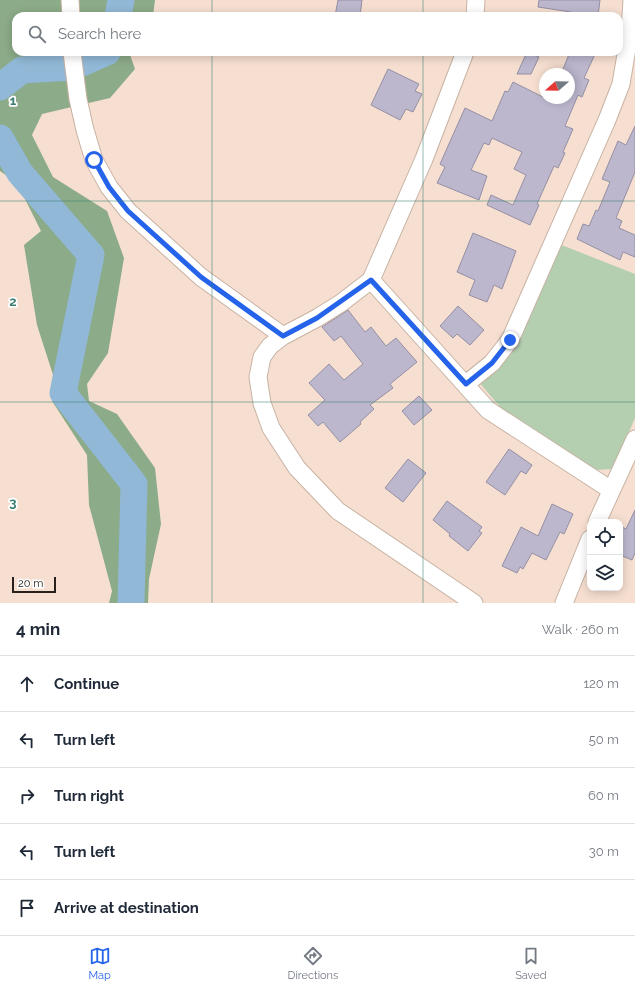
<!DOCTYPE html>
<html lang="en">
<head>
<meta charset="utf-8">
<style>
  :root { --surface:#fff; --page:#f6f6f7; --text:#1f2937; --muted:#747a83; --line:#e0e1e3; --accent:#2563eb }
  body { margin:0; font-family:Raleway,sans-serif; background:var(--page); color:var(--text) }
  .controls { position:absolute; right:12px; bottom:12px; display:grid; overflow:hidden; border-radius:8px; box-shadow:0 2px 10px #0003 }
  .controls button { width:36px; height:36px; display:grid; place-items:center; padding:0; border:0; border-bottom:1px solid var(--line); background:var(--surface); color:var(--text); font:20px sans-serif }
  .compass { position:absolute; left:539px; top:68px; width:36px; height:36px; border-radius:50%; background:var(--surface); box-shadow:0 2px 10px #0003; rotate:250deg }
  .scale { position:absolute; left:12px; bottom:10px; width:44px; box-sizing:border-box; padding-left:4px; border:2px solid #28201b; border-top:0; font-size:11px; line-height:14px; white-space:nowrap; color:#28201b; -webkit-text-stroke:3px #fff; paint-order:stroke }
  .stop { position:absolute; width:12px; height:12px; margin:-9px; border:3px solid #2563eb; border-radius:50%; background:#fff }
  .stop.end { background:#2563eb; border-color:#fff; box-shadow:0 1px 4px #0008 }
  .list { margin:0; padding:0; list-style:none }
  h2 { display:flex; justify-content:space-between; align-items:center; height:52px; margin:0; padding:0 16px; font-size:17px }
  h2 small { font-size:13px; font-weight:400; color:var(--muted) }
  .list li { display:grid; grid-template-columns:26px 1fr auto; gap:12px; align-items:center; box-sizing:border-box; height:56px; padding:0 16px; border-top:1px solid var(--line) }
  .list b { display:block; font-size:15px; white-space:nowrap }
  .list em { font-size:13px; font-style:normal; color:var(--muted) }
  .icon { flex:none; width:22px; height:22px; fill:none; stroke:currentColor; stroke-width:2; stroke-linecap:round; stroke-linejoin:round }
  .map { position:relative; flex:none; width:635px; height:603px; overflow:hidden }
  .search { position:absolute; background:var(--surface); box-shadow:0 2px 10px #0003; left:12px; right:12px; top:12px; height:44px; display:flex; align-items:center; gap:10px; box-sizing:border-box; padding:0 14px; border-radius:12px; color:var(--muted); font-size:15px }
  .sheet { height:332px; background:var(--surface) }
  nav { display:flex; justify-content:space-around; align-items:center; box-sizing:border-box; height:56px; border-top:1px solid var(--line); background:var(--surface); font-size:11px; color:var(--muted) }
  nav a { display:grid; justify-items:center; gap:2px }
  nav .on { color:var(--accent) }
  .map>svg:first-child { display:block }
</style>
</head>
<body>
<div class="map">
<svg width="635" height="603" viewBox="0 0 635 603">
  <rect width="100%" height="100%" fill="#f6dfd0"/>
  <!-- green -->
  <path fill="#b4ceb0" d="M 559,244 L 635,274 L 635,418 L 613,469 L 597,470 L 507,415 L 478,381 L 499,367 L 518,345 Z"/>
  <!-- forest -->
  <path fill="#8cab88" d="M 0,0 L 155,0 L 153,16 L 16,16 L 16,52 L 129,52 L 135,69 L 110,98 L 42,114 L 32,135 L 53,177 L 107,211 L 124,258 L 108,353 L 87,384 L 89,401 L 117,414 L 155,468 L 161,524 L 149,579 L 148,603 L 109,603 L 112,591 L 89,505 L 87,455 L 52,401 L 54,378 L 37,325 L 24,245 L 41,231 L 17,183 L 0,171 Z"/>
  <g fill="none" stroke-linecap="round" stroke-linejoin="round">
    <!-- river -->
    <path stroke="#91b8d6" stroke-width="27" d="M 118,16 L 121,0
      M 0,87 L 22,70 L 73,67 L 107,52
      M 0,138 L 20,173 L 91,255 L 63,393 L 134,484 L 131,603"/>
  </g>
  <!-- building -->
  <path fill="#bdb7ce" stroke="#948fa4" d="M 338,0 L 362,0 L 360,16 L 335,16 Z
    M 539,0 L 600,0 L 598,16 L 570,16 L 571,12 L 538,7 Z
    M 527,52 L 539,57 L 531,74 L 517,74 Z
    M 570,52 L 596,52 L 584,78 L 589,80 L 582,97 L 578,95 L 565,126 L 573,129 L 563,152 L 565,153 L 558,168 L 554,166 L 537,204 L 539,205 L 530,225 L 487,205 L 491,195 L 513,205 L 526,175 L 514,169 L 522,152 L 492,138 L 489,145 L 484,143 L 471,170 L 487,176 L 479,200 L 437,183 L 445,167 L 440,164 L 465,108 L 492,121 L 505,91 L 508,92 L 513,82 L 545,98 L 569,98 L 569,74 L 561,74 Z
    M 388,69 L 419,84 L 415,91 L 422,94 L 413,112 L 406,109 L 400,120 L 371,105 Z
    M 635,126 L 635,172 L 616,218 L 622,221 L 619,228 L 635,235 L 635,257 L 623,252 L 620,260 L 577,239 L 583,224 L 589,226 L 596,210 L 598,211 L 610,182 L 602,179 L 618,141 L 626,145 Z
    M 473,233 L 516,251 L 502,289 L 494,285 L 487,302 L 469,295 L 475,280 L 457,272 Z
    M 458,306 L 484,330 L 470,345 L 457,334 L 453,338 L 440,326 Z
    M 348,310 L 365,332 L 371,327 L 386,346 L 396,338 L 417,362 L 390,384 L 393,388 L 370,405 L 374,409 L 360,422 L 361,424 L 340,442 L 323,422 L 318,426 L 308,415 L 325,400 L 309,383 L 329,364 L 344,380 L 363,364 L 341,336 L 334,341 L 322,327 Z
    M 419,396 L 432,410 L 414,425 L 402,411 Z
    M 509,449 L 532,465 L 526,474 L 521,471 L 505,495 L 486,482 Z
    M 408,459 L 426,473 L 403,502 L 385,488 Z
    M 447,501 L 482,527 L 479,531 L 482,533 L 468,551 L 449,536 L 450,534 L 433,520 Z
    M 552,504 L 573,514 L 564,534 L 560,532 L 546,560 L 532,553 L 523,569 L 520,567 L 517,573 L 502,566 L 521,527 L 538,536 Z
    M 635,510 L 635,553 L 632,560 L 620,555 L 620,526 L 626,529 Z"/>
  <g fill="none" stroke-linecap="round" stroke-linejoin="round">
    <defs>
      <path id="minor" d="M 70,0 L 71,16
        M 475,16 L 476,0
        M 72,52 L 78,99 L 85,130 L 94,160 L 109,187 L 128,211 L 201,277 L 283,336
        M 371,280 L 424,159 L 465,52
        M 466,384 L 492,363 L 510,340 L 607,120 L 621,84 L 630,31 L 632,0
        M 597,522 L 635,439
        M 474,603 L 338,511 L 297,468 L 271,428 L 262,403 L 258,377 L 262,357 L 270,346 L 283,336 L 317,318 L 341,303 L 371,280 L 488,410 L 611,490
        M 564,603 L 590,539"/>
    </defs>
    <!-- minor casing -->
    <use href="#minor" stroke="#c7b2a3" stroke-width="19"/>
    <!-- minor -->
    <use href="#minor" stroke="#fff" stroke-width="17"/>
  </g>
  <g fill="none" stroke-linecap="round" stroke-linejoin="round">
    <!-- route -->
    <path stroke="#2563eb" stroke-width="5" d="M 94,160 L 109,187 L 128,211 L 201,277 L 283,336 L 317,318 L 371,280 L 466,384 L 492,363 L 510,340"/>
  </g>
  <!-- grid -->
  <path fill="none" stroke="#3b7f72" stroke-width="1" stroke-opacity="0.55" d="M 212,0 L 212,16M 423,0 L 423,16M 212,52 L 212,603M 423,52 L 423,603M 0,201 L 635,201M 0,402 L 635,402"/>
  <g font-size="13" text-anchor="middle" font-weight="bold" fill="#3b7f72" stroke="#fff" stroke-width="3.5" stroke-linejoin="round" paint-order="stroke">
    <text x="13" y="105">1</text>
    <text x="13" y="306">2</text>
    <text x="13" y="507">3</text>
  </g>
</svg>
<div class="controls">
<button><svg class="icon" aria-label="locate" viewBox="0 0 24 24"><circle cx="12" cy="12" r="6"/><path d="M12 2v4M12 18v4M2 12h4M18 12h4"/></svg></button>
<button><svg class="icon" aria-label="layers" viewBox="0 0 24 24"><path d="M12 4l9 5-9 5-9-5zM3 14l9 5 9-5"/></svg></button>
</div>
<svg class="compass" viewBox="-18 -18 36 36"><path d="M0-13l5 13h-10z" fill="#e53935"/><path d="M0 13l5-13h-10z" fill="#747a83"/></svg>
<div class="scale">20 m</div>
<div class="stop" style="left:94px;top:160px"></div>
<div class="stop end" style="left:510px;top:340px"></div>
<div class="search"><svg class="icon" aria-label="search" viewBox="0 0 24 24"><circle cx="10" cy="10" r="6"/><path d="M15 15l6 6"/></svg>Search here</div>
</div>
<section class="sheet">
<h2>4 min<small>Walk · 260 m</small></h2>
<ul class="list">
<li><svg class="icon" aria-label="ahead" viewBox="0 0 24 24"><path d="M12 20V5M6 11l6-6 6 6"/></svg><div><b>Continue</b></div><em>120 m</em></li>
<li><svg class="icon" aria-label="left" viewBox="0 0 24 24"><path d="M17 20v-9H6M10 6l-5 5 5 5"/></svg><div><b>Turn left</b></div><em>50 m</em></li>
<li><svg class="icon" aria-label="right" viewBox="0 0 24 24"><path d="M7 20v-9h11M14 6l5 5-5 5"/></svg><div><b>Turn right</b></div><em>60 m</em></li>
<li><svg class="icon" aria-label="left" viewBox="0 0 24 24"><path d="M17 20v-9H6M10 6l-5 5 5 5"/></svg><div><b>Turn left</b></div><em>30 m</em></li>
<li><svg class="icon" aria-label="arrive" viewBox="0 0 24 24"><path d="M6 21V4h12l-3 4 3 4H6"/></svg><div><b>Arrive at destination</b></div></li>
</ul>
</section>
<nav>
<a class="on"><svg class="icon" aria-label="map" viewBox="0 0 24 24"><path d="M3 6l6-2 6 2 6-2v14l-6 2-6-2-6 2zM9 4v14M15 6v14"/></svg>Map</a>
<a><svg class="icon" aria-label="directions" viewBox="0 0 24 24"><path d="M12 3l9 9-9 9-9-9zM9 14v-3h6M13 9l2 2-2 2"/></svg>Directions</a>
<a><svg class="icon" aria-label="saved" viewBox="0 0 24 24"><path d="M7 4h10v16l-5-4-5 4z"/></svg>Saved</a>
</nav>
</body>
</html>
